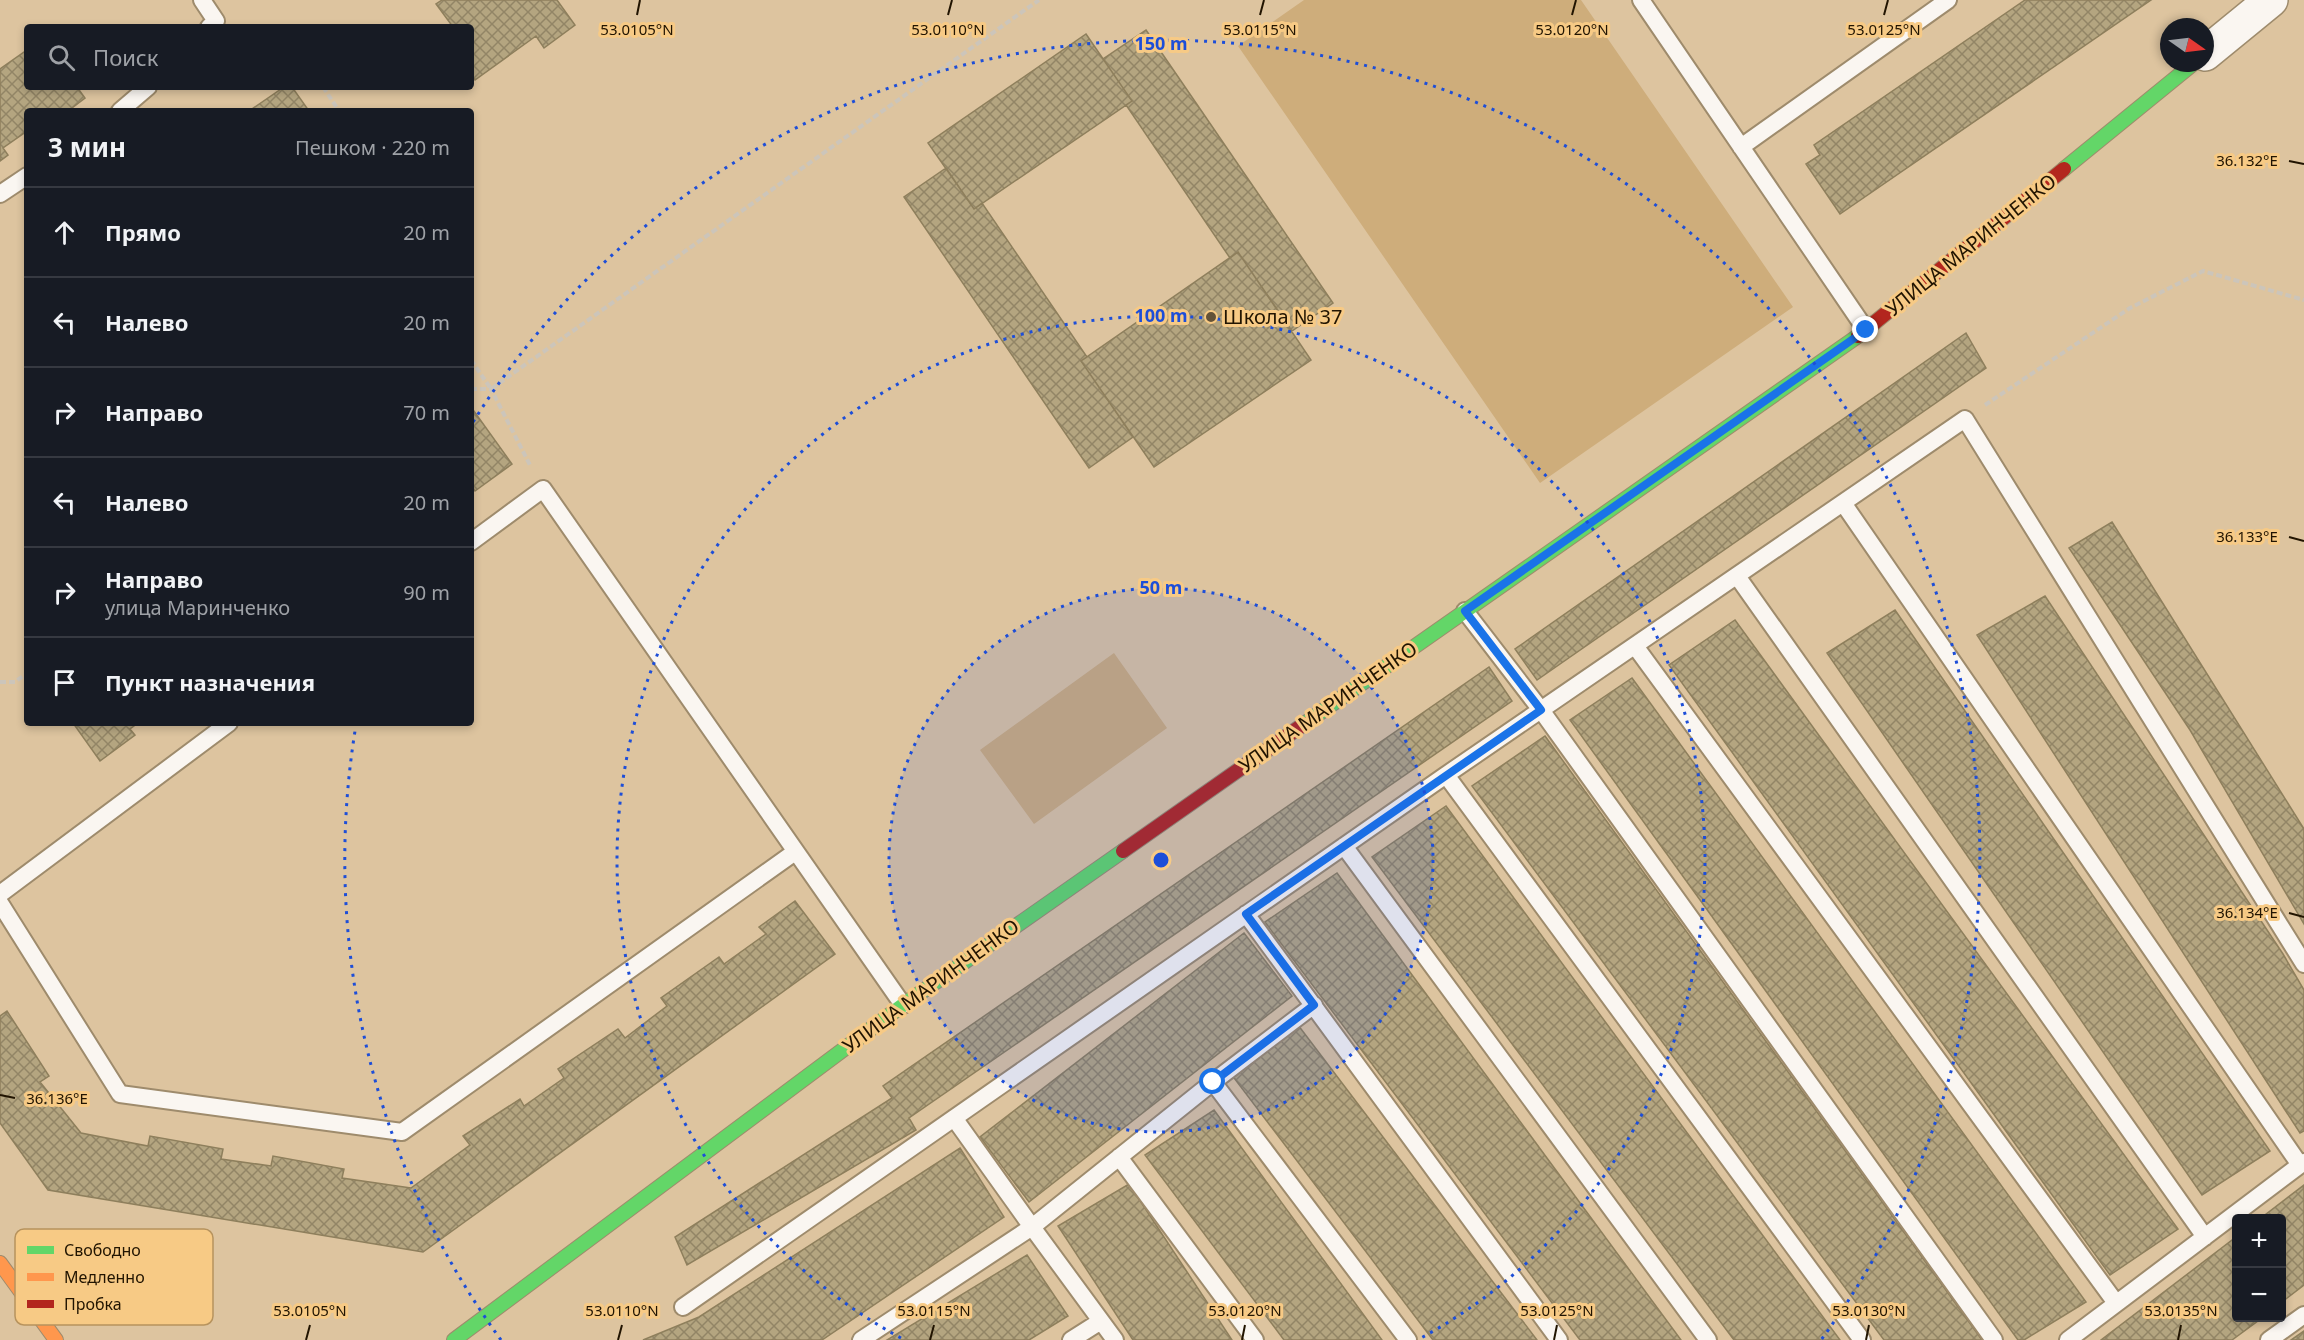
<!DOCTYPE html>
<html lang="ru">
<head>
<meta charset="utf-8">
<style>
  :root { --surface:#171b24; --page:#20242c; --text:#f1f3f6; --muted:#9ea1a6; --line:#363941 }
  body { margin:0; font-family:"Noto Sans",sans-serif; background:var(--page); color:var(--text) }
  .controls { position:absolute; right:18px; bottom:18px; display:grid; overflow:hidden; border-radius:6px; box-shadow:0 3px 9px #0003 }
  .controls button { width:54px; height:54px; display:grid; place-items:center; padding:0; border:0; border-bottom:2px solid var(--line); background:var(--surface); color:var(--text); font:30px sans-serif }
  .compass { position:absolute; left:2160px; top:18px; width:54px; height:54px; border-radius:50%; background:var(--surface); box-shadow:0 3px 9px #0003; rotate:104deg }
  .stop { position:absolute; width:18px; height:18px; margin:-14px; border:4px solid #1a73e8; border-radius:50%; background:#fff }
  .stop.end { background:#1a73e8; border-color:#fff; box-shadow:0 2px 6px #0008 }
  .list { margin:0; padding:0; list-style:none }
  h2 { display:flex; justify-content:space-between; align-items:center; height:78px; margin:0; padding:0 24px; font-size:26px }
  h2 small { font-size:20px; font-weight:400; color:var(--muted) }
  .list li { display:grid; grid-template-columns:39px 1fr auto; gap:18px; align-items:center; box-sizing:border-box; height:90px; padding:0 24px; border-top:2px solid var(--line) }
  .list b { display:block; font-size:22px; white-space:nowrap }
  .list p { margin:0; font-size:20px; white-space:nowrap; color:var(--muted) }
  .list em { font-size:20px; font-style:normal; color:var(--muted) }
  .icon { flex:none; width:33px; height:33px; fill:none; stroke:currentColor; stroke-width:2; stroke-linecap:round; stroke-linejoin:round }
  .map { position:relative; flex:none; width:2304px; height:1340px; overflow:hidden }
  .search { position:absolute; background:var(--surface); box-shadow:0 3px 9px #0003; left:24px; top:24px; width:450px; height:66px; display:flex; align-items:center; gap:15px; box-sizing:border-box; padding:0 21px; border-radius:6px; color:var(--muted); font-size:22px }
  .panel { position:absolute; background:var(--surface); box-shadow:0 3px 9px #0003; left:24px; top:108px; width:450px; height:618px; border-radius:6px }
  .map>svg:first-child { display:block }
</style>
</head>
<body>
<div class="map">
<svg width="2304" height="1340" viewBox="0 0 2304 1340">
  <defs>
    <pattern id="building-cross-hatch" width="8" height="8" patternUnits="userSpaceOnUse" patternTransform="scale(1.5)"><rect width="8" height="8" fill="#b4a580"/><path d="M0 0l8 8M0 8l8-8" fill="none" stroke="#928566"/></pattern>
  </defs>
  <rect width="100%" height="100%" fill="#ddc49f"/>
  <!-- garden -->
  <path fill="#cead7b" d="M 1304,0 L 1581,0 L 1793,307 L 1540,483 L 1238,46 Z
    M 1114,653 L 1167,728 L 1034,824 L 980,750 Z"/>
  <!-- building -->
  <path fill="url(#building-cross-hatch)" stroke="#8e7f5c" stroke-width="1.5" d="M 442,0 L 557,0 L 575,25 L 544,48 L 536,36 L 475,80 L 471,75 L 471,27 L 453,27 L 436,4 Z
    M 2025,0 L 2151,0 L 1840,214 L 1806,164 L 1820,155 L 1814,145 Z
    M 1146,30 L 1333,303 L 1292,331 L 1238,252 L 1230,258 L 1126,105 L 1132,101 L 1103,59 Z
    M 1086,34 L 1132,101 L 974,209 L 928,143 Z
    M 27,50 L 27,87 L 77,87 L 85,98 L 68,111 L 27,111 L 27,131 L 3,148 L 8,155 L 0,161 L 0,69 Z
    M 284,87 L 292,87 L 309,111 L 249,111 Z
    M 946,168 L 974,209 L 982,203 L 1087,357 L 1081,361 L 1133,437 L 1089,468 L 904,197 Z
    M 1238,252 L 1311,360 L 1154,467 L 1081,361 Z
    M 1966,333 L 1986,368 L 1537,680 L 1515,649 Z
    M 471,407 L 512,464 L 475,491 L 471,485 Z
    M 2112,522 L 2304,829 L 2304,924 L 2190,730 L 2069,548 Z
    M 2045,596 L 2283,954 L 2304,990 L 2304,1131 L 2300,1133 L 1977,635 Z
    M 1895,610 L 2270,1151 L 2202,1195 L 1827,653 Z
    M 1735,620 L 2178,1229 L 2110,1275 L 1669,665 Z
    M 1489,667 L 1512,701 L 909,1118 L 916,1130 L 687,1265 L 675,1237 L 892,1098 L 883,1086 Z
    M 1632,678 L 2086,1302 L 2024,1340 L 2018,1340 L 1570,720 Z
    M 73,723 L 138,723 L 130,729 L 135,735 L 100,761 Z
    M 1545,736 L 1982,1340 L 1884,1340 L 1472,786 Z
    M 1446,806 L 1840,1340 L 1734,1340 L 1372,857 Z
    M 1337,873 L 1681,1340 L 1580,1340 L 1265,922 Z
    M 795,901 L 835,954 L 423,1252 L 48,1190 L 0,1123 L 0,1016 L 7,1011 L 49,1076 L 40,1082 L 81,1133 L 148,1146 L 150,1136 L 223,1149 L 221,1159 L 271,1166 L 273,1156 L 344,1169 L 342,1178 L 411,1188 L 470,1145 L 463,1136 L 520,1099 L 524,1106 L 564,1078 L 558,1069 L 618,1029 L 625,1038 L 667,1006 L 661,998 L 719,957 L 724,964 L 766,934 L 759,927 Z
    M 1244,933 L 1292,996 L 1029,1202 L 980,1137 Z
    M 1298,1025 L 1537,1340 L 1433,1340 L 1231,1074 Z
    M 1214,1110 L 1382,1340 L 1284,1340 L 1145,1155 Z
    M 960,1148 L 1004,1217 L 822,1340 L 643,1340 L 699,1317 Z
    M 1129,1184 L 1232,1340 L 1133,1340 L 1058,1226 Z
    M 2304,1185 L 2304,1285 L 2282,1302 L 2282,1218 L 2261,1218 Z
    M 2236,1237 L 2236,1318 L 2262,1318 L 2232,1340 L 2101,1340 Z
    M 1027,1255 L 1068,1316 L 1029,1340 L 887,1340 Z
    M 2304,1331 L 2304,1340 L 2291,1340 Z"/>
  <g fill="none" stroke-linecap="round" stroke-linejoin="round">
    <defs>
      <path id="lane" d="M 202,0 L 216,21 L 209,27
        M 1641,0 L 1866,330
        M 120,111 L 148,87
        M 1741,147 L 1948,0
        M 0,194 L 27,176
        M 1843,503 L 2300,1165
        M 471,542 L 543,489 L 903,1005
        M 1737,576 L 2205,1237
        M 1465,611 L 1541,710 L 1994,1340
        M 1635,646 L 2116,1303
        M 1344,846 L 1708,1340
        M 0,894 L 229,723
        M 0,903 L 120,1094 L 402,1132 L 795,852
        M 1246,914 L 1559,1340
        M 1213,1082 L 1314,1005
        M 954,1118 L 1032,1227 L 1213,1082 L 1408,1340
        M 1119,1157 L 1255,1340
        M 683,1307 L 1446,775
        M 861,1340 L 1032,1227 L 1115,1340
        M 1071,1340 L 1101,1321
        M 1862,1340 L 1446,775 L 1965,419 L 2304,964
        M 2068,1340 L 2304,1162
        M 2269,1340 L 2304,1315"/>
      <path id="street" d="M 2205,54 L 2271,0"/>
      <path id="fast" d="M 2064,169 L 2194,63
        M 1304,724 L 1858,336
        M 454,1340 L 903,1005 L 1123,851"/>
      <path id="slow" d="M 0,1263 L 56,1340"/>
      <path id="jam" d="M 1858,336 L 2064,169
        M 1123,851 L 1304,724"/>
    </defs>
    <!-- lane casing -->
    <use href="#lane" stroke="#9e8b6c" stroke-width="20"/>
    <!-- street casing -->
    <use href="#street" stroke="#9e8b6c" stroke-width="36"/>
    <!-- fast casing -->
    <use href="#fast" stroke="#9e8b6c" stroke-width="16"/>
    <!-- slow casing -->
    <use href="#slow" stroke="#9e8b6c" stroke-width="16"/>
    <!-- jam casing -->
    <use href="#jam" stroke="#9e8b6c" stroke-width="16"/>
    <!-- path -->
    <path stroke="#ccc5ba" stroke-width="4" stroke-dasharray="6 3" stroke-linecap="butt" d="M 323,87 L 339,111
      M 471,360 L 491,389 L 1039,0
      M 471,389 L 491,389 L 531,467
      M 1985,405 L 2130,308 L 2203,271 L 2304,300
      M 0,682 L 15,682 L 27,673"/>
    <!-- lane -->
    <use href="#lane" stroke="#faf6f1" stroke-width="16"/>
    <!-- street -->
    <use href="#street" stroke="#faf6f1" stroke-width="33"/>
    <!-- fast -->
    <use href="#fast" stroke="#63d668" stroke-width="14"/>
    <!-- slow -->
    <use href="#slow" stroke="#ff974d" stroke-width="14"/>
    <!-- jam -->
    <use href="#jam" stroke="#b3261e" stroke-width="14"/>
  </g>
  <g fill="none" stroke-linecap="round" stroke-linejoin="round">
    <!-- route -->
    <path stroke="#1a73e8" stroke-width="8" d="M 1213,1082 L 1314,1005 L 1246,914 L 1541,710 L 1465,611 L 1866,330"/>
  </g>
  <!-- ticks -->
  <path fill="none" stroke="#211401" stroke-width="2" d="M 637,15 L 640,0M 948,15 L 952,0M 1260,15 L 1264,0M 1572,15 L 1576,0M 1884,15 L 1888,0M 2289,161 L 2304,164M 2289,537 L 2304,541M 2289,913 L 2304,917M 0,1095 L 15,1098M 306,1340 L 310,1325M 618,1340 L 622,1325M 930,1340 L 934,1325M 1242,1340 L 1245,1325M 1554,1340 L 1557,1325M 1866,1340 L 1869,1325M 2178,1340 L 2181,1325"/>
  <!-- distance rings -->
  <circle cx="1161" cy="860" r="272" fill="#1d4ed8" fill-opacity=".12"/>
  <g fill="none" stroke="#1d4ed8" stroke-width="3" stroke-dasharray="3 6">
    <circle cx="1161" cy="860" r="272"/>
    <path d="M901 1338A544 544 0 1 1 1421 1338"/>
    <path d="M501 1340A816 816 0 0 1 356 725M473 422A816 816 0 1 1 1821 1340"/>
  </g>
  <!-- markers -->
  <circle fill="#635238" stroke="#f7ca85" stroke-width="2" cx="1211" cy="317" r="6"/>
  <g text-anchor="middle" stroke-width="6" stroke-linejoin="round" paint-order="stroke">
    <!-- street labels -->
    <g font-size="20" fill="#211401" stroke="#f7ca85">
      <text transform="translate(1971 245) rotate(-39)" y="7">УЛИЦА МАРИНЧЕНКО</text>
      <text transform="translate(1328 707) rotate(-35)" y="7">УЛИЦА МАРИНЧЕНКО</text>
      <text transform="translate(931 986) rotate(-36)" y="7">УЛИЦА МАРИНЧЕНКО</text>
    </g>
    <!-- poi labels -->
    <g font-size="20" fill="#211401" stroke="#f7ca85" text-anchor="start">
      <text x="1223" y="324">Школа № 37</text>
    </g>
  </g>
  <!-- legend -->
  <rect x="15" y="1229" width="198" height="96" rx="9" fill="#f7ca85" stroke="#b7935d" stroke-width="1.5"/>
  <rect x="27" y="1246" width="27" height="8" fill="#63d668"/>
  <rect x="27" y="1273" width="27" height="8" fill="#ff974d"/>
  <rect x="27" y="1300" width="27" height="8" fill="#b3261e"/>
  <g font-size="16" fill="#211401">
    <text x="64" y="1256">Свободно</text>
    <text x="64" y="1283">Медленно</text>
    <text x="64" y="1310">Пробка</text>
  </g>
  <g font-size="15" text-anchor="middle" fill="#211401" stroke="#f7ca85" stroke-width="6" stroke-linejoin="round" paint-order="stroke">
    <text x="637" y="35">53.0105°N</text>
    <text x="948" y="35">53.0110°N</text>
    <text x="1260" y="35">53.0115°N</text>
    <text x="1572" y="35">53.0120°N</text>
    <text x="1884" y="35">53.0125°N</text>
    <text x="2247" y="166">36.132°E</text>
    <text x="2247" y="542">36.133°E</text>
    <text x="2247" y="918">36.134°E</text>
    <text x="57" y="1104">36.136°E</text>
    <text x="310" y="1316">53.0105°N</text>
    <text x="622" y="1316">53.0110°N</text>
    <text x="934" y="1316">53.0115°N</text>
    <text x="1245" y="1316">53.0120°N</text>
    <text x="1557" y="1316">53.0125°N</text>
    <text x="1869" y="1316">53.0130°N</text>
    <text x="2181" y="1316">53.0135°N</text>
  </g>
  <circle cx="1161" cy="860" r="9" fill="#1d4ed8" stroke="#f7ca85" stroke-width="3"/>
  <g font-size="18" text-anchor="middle" font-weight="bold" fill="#1d4ed8" stroke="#f7ca85" stroke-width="6" stroke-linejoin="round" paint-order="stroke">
    <text x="1161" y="50">150 m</text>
    <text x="1161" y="322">100 m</text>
    <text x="1161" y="594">50 m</text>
  </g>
</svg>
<div class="controls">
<button>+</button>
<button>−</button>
</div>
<svg class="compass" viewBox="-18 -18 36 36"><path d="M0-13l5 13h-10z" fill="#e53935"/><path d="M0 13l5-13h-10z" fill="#9ea1a6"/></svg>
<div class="stop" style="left:1213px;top:1082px"></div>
<div class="stop end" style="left:1866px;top:330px"></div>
<div class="search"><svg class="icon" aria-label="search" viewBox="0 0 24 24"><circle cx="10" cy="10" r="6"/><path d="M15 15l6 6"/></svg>Поиск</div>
<section class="panel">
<h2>3 мин<small>Пешком · 220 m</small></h2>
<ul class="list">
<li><svg class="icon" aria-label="ahead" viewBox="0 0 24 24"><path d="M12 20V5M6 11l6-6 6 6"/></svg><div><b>Прямо</b></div><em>20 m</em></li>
<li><svg class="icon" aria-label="left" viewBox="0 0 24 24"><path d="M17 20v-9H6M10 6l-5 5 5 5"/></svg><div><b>Налево</b></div><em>20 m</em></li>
<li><svg class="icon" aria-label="right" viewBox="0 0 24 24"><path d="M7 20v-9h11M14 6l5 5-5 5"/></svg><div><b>Направо</b></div><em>70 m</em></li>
<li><svg class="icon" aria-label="left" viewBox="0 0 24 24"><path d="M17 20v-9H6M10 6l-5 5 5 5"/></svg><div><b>Налево</b></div><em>20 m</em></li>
<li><svg class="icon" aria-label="right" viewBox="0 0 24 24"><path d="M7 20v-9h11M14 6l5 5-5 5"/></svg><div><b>Направо</b><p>улица Маринченко</p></div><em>90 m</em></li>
<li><svg class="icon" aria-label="arrive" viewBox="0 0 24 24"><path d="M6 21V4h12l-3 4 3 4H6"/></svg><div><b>Пункт назначения</b></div></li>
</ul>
</section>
</div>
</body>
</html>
